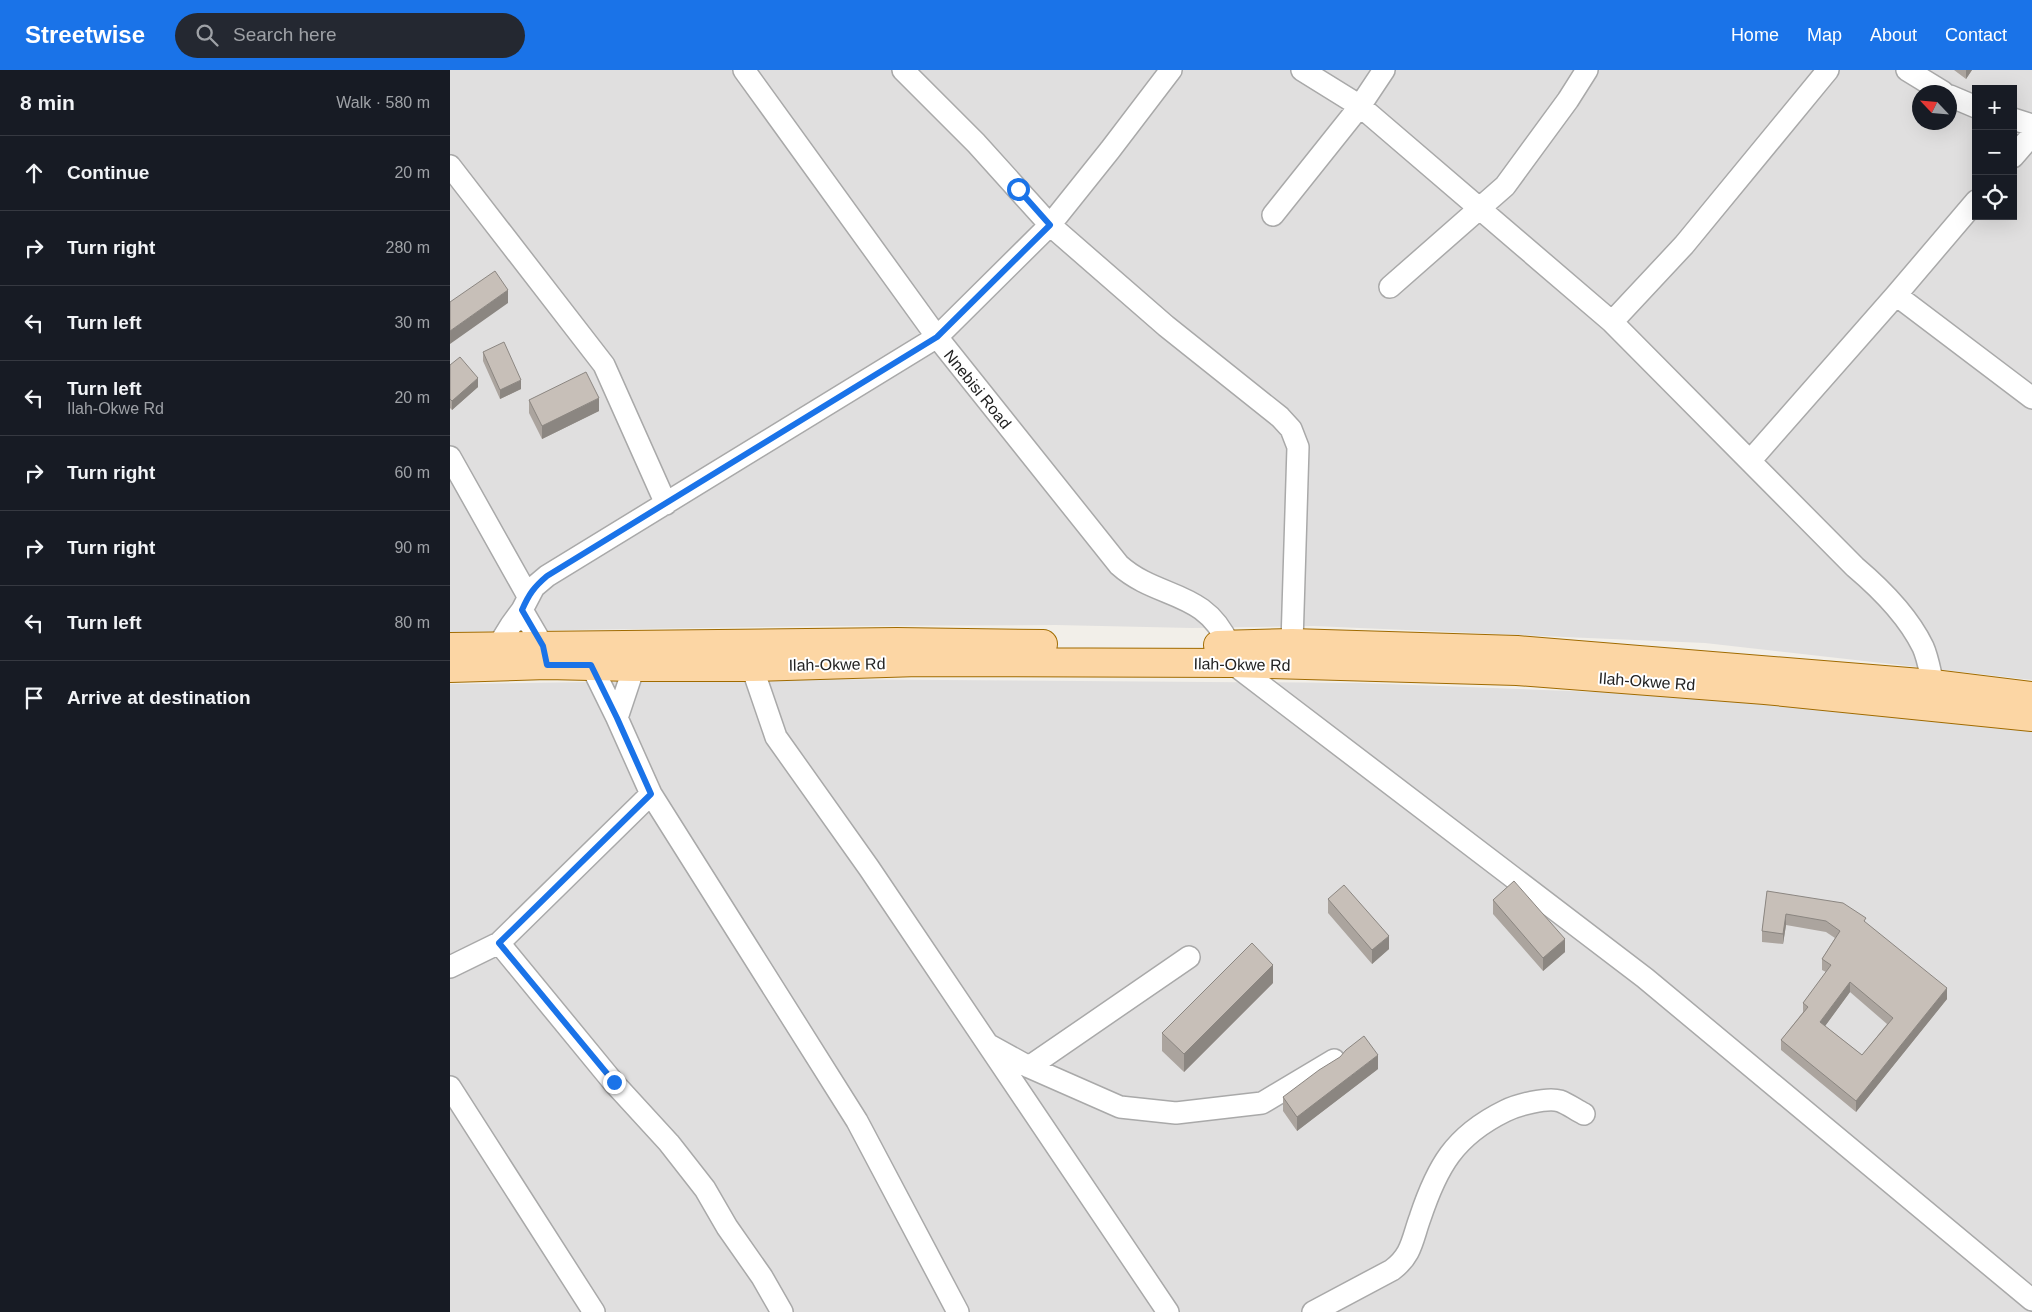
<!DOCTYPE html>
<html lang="en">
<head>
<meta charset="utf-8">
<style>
  :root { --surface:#171b24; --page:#242831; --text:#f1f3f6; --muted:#9ea1a6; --line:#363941; --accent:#1a73e8 }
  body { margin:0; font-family:Helvetica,sans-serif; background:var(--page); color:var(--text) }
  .controls { position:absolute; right:15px; top:15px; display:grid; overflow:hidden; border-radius:0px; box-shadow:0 5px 20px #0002 }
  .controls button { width:45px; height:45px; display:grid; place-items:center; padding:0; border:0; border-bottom:1px solid var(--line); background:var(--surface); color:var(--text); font:25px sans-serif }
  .compass { position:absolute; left:1462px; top:15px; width:45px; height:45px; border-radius:50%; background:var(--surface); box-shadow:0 5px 20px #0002; rotate:296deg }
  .stop { position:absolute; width:15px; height:15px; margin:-11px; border:4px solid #1a73e8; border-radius:50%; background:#fff }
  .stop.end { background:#1a73e8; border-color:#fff; box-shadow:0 1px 5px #0008 }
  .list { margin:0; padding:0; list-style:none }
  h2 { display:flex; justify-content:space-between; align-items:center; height:65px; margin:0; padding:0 20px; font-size:21px }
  h2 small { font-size:16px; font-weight:400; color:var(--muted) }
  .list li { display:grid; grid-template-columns:32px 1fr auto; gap:15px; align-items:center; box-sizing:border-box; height:75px; padding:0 20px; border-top:1px solid var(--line) }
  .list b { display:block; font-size:19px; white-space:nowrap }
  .list p { margin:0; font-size:16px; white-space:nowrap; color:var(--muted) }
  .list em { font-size:16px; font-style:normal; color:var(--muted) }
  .icon { flex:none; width:28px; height:28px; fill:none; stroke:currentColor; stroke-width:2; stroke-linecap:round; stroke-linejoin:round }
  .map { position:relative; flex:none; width:1582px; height:1242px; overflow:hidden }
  header { display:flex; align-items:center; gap:30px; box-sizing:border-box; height:70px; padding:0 25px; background:var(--accent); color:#fff }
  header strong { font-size:24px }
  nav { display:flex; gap:28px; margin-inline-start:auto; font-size:18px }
  .search { width:350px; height:45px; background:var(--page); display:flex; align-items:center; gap:12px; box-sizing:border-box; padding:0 18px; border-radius:28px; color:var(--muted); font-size:19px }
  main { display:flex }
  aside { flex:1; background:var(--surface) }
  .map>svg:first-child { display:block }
</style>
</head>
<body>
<header>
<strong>Streetwise</strong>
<div class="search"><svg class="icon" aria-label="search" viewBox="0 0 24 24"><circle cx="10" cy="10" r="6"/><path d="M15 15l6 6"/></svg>Search here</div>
<nav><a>Home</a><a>Map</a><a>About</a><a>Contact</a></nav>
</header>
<main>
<aside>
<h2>8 min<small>Walk · 580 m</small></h2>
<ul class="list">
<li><svg class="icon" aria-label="ahead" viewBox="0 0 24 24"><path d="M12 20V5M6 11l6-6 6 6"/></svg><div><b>Continue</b></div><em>20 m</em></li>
<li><svg class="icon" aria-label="right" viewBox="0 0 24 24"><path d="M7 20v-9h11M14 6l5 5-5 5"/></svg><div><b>Turn right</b></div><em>280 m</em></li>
<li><svg class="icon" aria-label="left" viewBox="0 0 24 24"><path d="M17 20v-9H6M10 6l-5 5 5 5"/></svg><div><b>Turn left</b></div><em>30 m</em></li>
<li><svg class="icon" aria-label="left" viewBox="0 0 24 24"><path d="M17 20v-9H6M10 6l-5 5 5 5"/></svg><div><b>Turn left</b><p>Ilah-Okwe Rd</p></div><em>20 m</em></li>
<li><svg class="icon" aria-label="right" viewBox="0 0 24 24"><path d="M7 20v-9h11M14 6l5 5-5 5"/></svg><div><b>Turn right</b></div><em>60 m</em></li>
<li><svg class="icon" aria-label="right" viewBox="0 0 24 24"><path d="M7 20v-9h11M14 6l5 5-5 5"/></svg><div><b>Turn right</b></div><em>90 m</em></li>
<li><svg class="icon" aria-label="left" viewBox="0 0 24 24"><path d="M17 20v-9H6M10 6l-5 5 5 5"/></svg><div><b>Turn left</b></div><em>80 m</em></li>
<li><svg class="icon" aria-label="arrive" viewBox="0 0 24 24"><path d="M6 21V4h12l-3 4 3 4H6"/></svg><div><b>Arrive at destination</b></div></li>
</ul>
</aside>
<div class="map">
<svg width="1582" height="1242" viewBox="0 0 1582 1242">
  <rect width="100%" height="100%" fill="#f2efe9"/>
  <!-- residential -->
  <path fill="#e0dfdf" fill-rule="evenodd" d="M 0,0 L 1582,0 L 1582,610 L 1255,573 L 864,556 L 742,558 L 606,555 L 379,556 L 0,562 ZM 1526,19 L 1563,19 L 1563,146 L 1526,146 ZM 1470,22 L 1500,22 L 1500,52 L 1470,52 Z
    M 344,609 L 910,613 L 1279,627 L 1582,660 L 1582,1242 L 0,1242 L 0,614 Z"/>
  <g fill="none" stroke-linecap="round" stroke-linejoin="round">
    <defs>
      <path id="minor" d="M 294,0 L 487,267 L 669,495 C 708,530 755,519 779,575
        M 453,0 L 526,73 L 600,155 L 716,256 L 830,347 L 841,359 L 848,377 L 842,573
        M 852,0 L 910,36 L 1162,252 L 1405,497 C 1431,519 1458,546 1473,577 C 1478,588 1480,602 1483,614
        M 1457,0 L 1493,22
        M 1500,26 L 1526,37
        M 1563,49 L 1582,55
        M 1563,87 L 1582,65
        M 0,96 L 154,295 L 216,434
        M 823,145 L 910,36 L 934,0
        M 940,217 L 1055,116 L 1118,30 L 1137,0
        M 1446,225 L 1582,328
        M 1162,252 L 1234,175 L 1378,0
        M 0,387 L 78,526
        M 1300,391 L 1446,225 L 1526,131
        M 72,540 L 93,576 L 96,589
        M 48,590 L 48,576 L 61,555 L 72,540 L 84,517 L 97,506 L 487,267 L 600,155 L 660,80 L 721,0
        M 782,593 L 1195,908 L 1582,1230
        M 141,595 L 167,648 L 201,724 L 407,1051 L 508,1242
        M 302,597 L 326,667 L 419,798 L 718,1242
        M 167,648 L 184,597
        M 49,873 L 164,1013 L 219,1073 L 255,1119 L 277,1157 L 312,1207 L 332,1242
        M 0,897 L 49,873 L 201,724
        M 539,975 L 579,997 L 670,1037 L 726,1043 L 812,1033 L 884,990
        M 579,997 L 739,887
        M 0,1017 L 144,1242
        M 863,1242 L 942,1200 C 962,1185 962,1170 970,1148 C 987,1097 1004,1066 1055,1041 C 1067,1035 1097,1027 1110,1031 C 1118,1034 1126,1040 1134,1044"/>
      <path id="major" d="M 768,575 L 842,573 L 1067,580 L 1483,614 L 1582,626
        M 0,577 L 447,572 L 593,574
        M 0,598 L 97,595 L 184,597 L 302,597 L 469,592 L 782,593 L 1067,601 L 1315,620 L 1582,647"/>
    </defs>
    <!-- minor casing -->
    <use href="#minor" stroke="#a9a9a9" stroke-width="24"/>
    <!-- major casing -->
    <use href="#major" stroke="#a06b00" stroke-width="30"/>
    <!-- minor -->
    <use href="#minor" stroke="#fff" stroke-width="21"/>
    <!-- major -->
    <use href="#major" stroke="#fcd6a4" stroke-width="28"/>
  </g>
  <!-- wall -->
  <path fill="#aba49e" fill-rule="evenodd" d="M 1504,0 L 1522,0 L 1516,9 Z
    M 33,282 L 71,319 L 50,329 L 33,291 Z
    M 0,295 L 28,317 L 2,340 L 0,338 Z
    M 79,330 L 149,341 L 92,369 L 79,343 Z
    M 1317,821 L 1416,853 L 1497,929 L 1406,1042 L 1331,980 L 1331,970 L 1353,942 L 1353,933 L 1376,902 L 1372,900 L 1372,889 L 1385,868 L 1376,862 L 1336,855 L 1333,874 L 1312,872 L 1312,861 ZM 1400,922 L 1437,954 L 1412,985 L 1375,956 Z
    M 878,829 L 939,879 L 922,894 L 878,843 Z
    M 1043,830 L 1115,882 L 1093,901 L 1043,844 Z
    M 823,913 L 734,1002 L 712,981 L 712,963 Z
    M 928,999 L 847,1061 L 833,1041 L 833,1027 Z"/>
  <!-- shaded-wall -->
  <path fill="#8b8681" d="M 1516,0 L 1522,0 L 1516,9 Z
    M 58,220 L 58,233 L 0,274 L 0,261 Z
    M 28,308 L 28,317 L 2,340 L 2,331 Z
    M 71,310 L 71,319 L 50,329 L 50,320 Z
    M 149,328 L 149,341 L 92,369 L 92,356 Z
    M 1336,844 L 1336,855 L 1333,874 L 1333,864 Z
    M 939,866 L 939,879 L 922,894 L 922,880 Z
    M 1115,869 L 1115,882 L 1093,901 L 1093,888 Z
    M 823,895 L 823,913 L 734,1002 L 734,984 Z
    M 1400,912 L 1400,922 L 1370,963 L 1370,952 Z
    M 1497,918 L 1497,929 L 1406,1042 L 1406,1031 Z
    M 928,985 L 928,999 L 847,1061 L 847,1047 Z"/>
  <!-- building -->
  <path fill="#c7bfb8" stroke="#8b8681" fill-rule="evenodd" d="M 45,201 L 58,220 L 0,261 L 0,232 Z
    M 54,272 L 71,310 L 50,320 L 33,282 Z
    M 10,287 L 28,308 L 2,331 L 0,329 L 0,295 Z
    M 136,302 L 149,328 L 92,356 L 79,330 Z
    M 1064,811 L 1115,869 L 1093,888 L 1043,830 Z
    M 894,815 L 939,866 L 922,880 L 878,829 Z
    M 1317,821 L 1393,833 L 1416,848 L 1414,851 L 1497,918 L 1406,1031 L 1331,970 L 1358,937 L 1353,933 L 1381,895 L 1372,889 L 1390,861 L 1376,851 L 1336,844 L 1333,864 L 1312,861 ZM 1400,912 L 1443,948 L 1412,985 L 1370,952 Z
    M 802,873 L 823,895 L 734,984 L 712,963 Z
    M 914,966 L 928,985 L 847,1047 L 833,1027 L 869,1000 L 890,987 L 896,980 Z"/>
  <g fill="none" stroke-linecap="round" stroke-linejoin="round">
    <!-- route -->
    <path stroke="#1a73e8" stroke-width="6" d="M 164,1012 L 49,873 L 201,724 L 167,648 L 141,595 L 97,595 L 93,576 L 72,540 C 79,524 84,517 97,506 L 487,267 L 600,155 L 568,119"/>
  </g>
  <g text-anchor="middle" stroke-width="4" stroke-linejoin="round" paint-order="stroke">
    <!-- street labels -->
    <g font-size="16" fill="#222" stroke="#fff">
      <text transform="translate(528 319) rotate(51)" y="6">Nnebisi Road</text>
      <text transform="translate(387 594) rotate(-1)" y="6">Ilah-Okwe Rd</text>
      <text transform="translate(792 594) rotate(1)" y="6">Ilah-Okwe Rd</text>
      <text transform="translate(1197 611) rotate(4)" y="6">Ilah-Okwe Rd</text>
    </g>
  </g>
</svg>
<div class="controls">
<button>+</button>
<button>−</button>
<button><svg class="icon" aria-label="locate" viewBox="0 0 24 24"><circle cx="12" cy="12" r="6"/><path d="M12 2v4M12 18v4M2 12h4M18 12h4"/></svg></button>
</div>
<svg class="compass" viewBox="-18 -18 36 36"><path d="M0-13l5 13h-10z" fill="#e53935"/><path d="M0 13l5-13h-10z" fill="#9ea1a6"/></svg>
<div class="stop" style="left:568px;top:119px"></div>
<div class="stop end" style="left:164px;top:1012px"></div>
</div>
</main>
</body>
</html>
